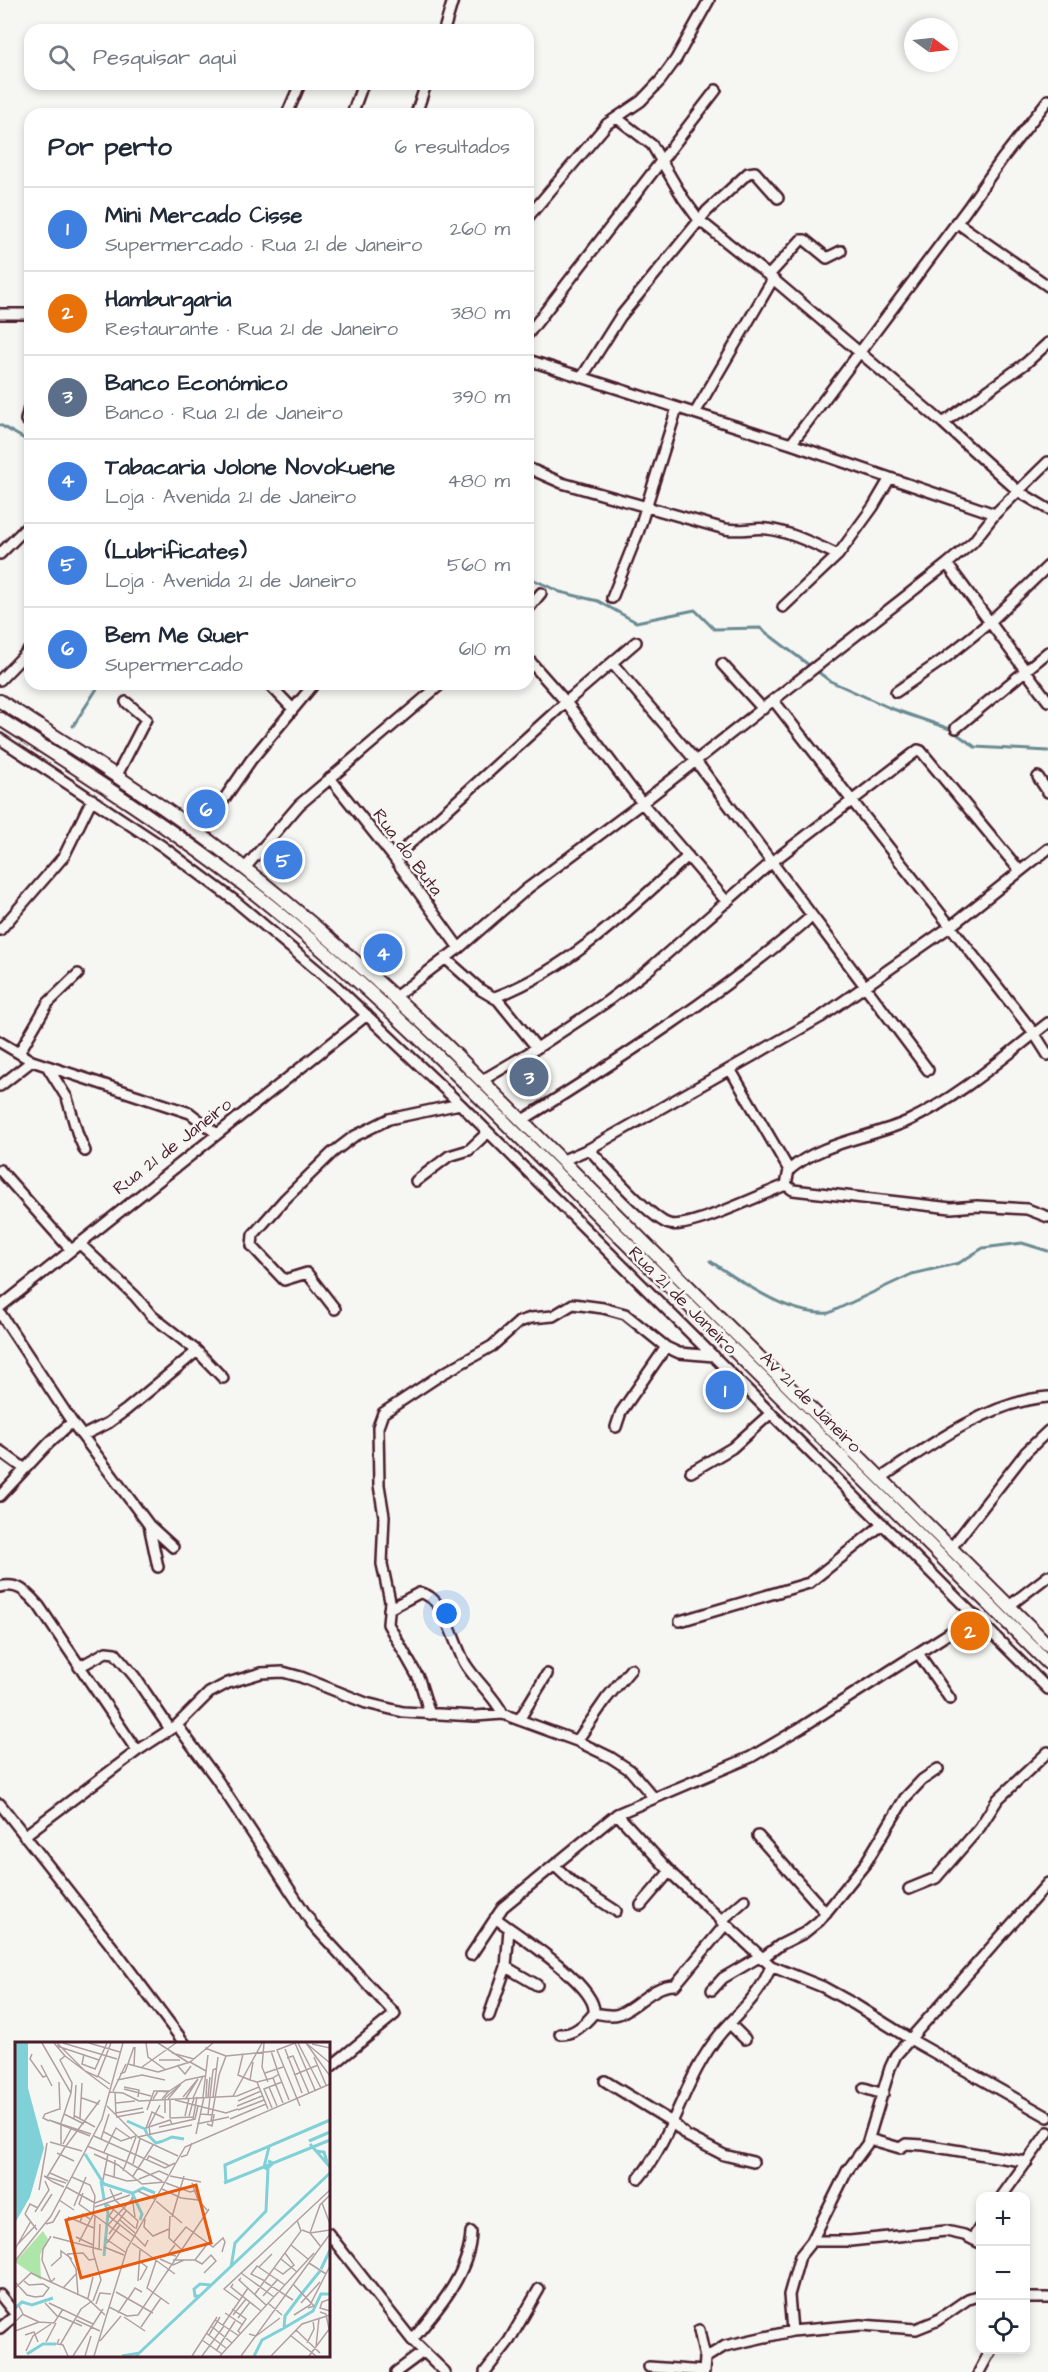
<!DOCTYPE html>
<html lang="pt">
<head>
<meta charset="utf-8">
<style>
  :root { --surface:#fff; --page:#f2f2f3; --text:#1f2937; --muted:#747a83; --line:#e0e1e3; --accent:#1a73e8 }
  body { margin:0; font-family:"Architects Daughter",sans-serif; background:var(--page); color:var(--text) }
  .controls { position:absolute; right:18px; bottom:18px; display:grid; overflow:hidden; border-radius:12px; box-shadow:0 3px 9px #0003 }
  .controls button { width:54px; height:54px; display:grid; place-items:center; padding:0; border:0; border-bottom:2px solid var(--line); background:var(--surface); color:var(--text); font:30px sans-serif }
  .compass { position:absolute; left:904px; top:18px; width:54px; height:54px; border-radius:50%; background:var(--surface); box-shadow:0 3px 9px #0003; rotate:105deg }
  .you { position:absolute; left:447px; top:1614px; width:21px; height:21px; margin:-15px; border:4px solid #fff; border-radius:50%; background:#1a73e8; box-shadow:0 0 0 9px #1a73e833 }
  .badge { display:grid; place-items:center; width:39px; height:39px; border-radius:50%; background:var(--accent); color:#fff; font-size:20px; font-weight:700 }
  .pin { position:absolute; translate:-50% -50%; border:3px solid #fff; box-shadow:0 2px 6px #0006 }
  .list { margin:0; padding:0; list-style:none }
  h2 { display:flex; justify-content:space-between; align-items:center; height:78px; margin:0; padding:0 24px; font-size:26px }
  h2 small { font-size:20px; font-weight:400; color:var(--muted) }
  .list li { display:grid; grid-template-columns:39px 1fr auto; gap:18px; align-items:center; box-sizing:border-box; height:84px; padding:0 24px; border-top:2px solid var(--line) }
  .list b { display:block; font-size:22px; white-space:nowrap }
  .list p { margin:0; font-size:20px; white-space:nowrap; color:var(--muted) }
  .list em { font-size:20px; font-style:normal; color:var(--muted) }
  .icon { flex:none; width:33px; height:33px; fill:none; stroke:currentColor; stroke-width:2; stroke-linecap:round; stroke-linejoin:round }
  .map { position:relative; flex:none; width:1048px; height:2372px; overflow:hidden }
  .search { position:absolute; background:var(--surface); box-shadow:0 3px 9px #0003; left:24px; top:24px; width:510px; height:66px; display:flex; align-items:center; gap:15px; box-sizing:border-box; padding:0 21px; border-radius:18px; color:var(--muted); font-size:22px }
  .panel { position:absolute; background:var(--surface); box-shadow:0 3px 9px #0003; left:24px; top:108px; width:510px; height:582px; border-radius:18px }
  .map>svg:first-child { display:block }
</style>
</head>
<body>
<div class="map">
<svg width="1048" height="2372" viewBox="0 0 1048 2372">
  <rect width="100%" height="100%" fill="#f6f6f2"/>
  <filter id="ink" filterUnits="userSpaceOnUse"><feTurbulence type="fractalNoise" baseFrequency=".0167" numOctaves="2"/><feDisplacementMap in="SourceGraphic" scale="12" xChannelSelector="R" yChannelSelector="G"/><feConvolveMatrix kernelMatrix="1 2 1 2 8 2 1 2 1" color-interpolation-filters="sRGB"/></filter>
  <g filter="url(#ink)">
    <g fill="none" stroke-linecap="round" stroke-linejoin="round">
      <!-- stream -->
      <path stroke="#6a8a92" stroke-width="3" d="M 0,425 L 30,442
        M 528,577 L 560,592 L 598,601 L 636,622 L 695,610 L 714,629 L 760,628 L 830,681 L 890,708 L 950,729 L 975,747 L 1048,751
        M 73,726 L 100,684
        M 710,1261 C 742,1282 788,1316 829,1313 L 912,1274 L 959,1263 L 983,1248 L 1022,1243 L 1048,1251"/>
      <defs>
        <path id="minor" d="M 444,30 L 453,0
          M 287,114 L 300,84
          M 352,114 L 363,84
          M 416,114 L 426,84
          M 617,118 L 652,145 L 683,198 L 699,220 L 773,279 L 943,423 L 1018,491 L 1048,509
          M 528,217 L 607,124 L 641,101 L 660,81 L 676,59 L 709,0
          M 956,222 L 1048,286
          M 769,275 L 801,240 L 805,240 L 827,258 L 841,251
          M 0,314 L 30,314
          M 528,334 L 716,90
          M 528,360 L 791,444 L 995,514
          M 582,377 L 620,317 L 707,211 L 748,173 L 755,172 L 778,198
          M 695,413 L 773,279
          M 26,420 L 30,404
          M 943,423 L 1026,363 L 1048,343
          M 791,444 L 967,209 L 1002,159 L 1048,100
          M 528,468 L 562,483 L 725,529 C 743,532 753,527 767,529 C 789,531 818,546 838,555
          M 0,554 L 30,524
          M 947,564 L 1048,701
          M 612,598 L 639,530 L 677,408
          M 783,607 L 838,555 L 873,507 L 890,478
          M 528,609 L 541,593
          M 528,659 L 566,702 L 642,803 L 727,902
          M 612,663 L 695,760 L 928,1070
          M 722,664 L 763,709
          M 0,680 L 30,649
          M 269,684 L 293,709
          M 896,692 L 944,659 L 990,622 L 1048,566
          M 774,701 L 1034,1033 L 1048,1055
          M 956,728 L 1048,652
          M 0,739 L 162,846 L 234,900 L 336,986 L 460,1104 L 1048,1689
          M 117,775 L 146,719 L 126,702
          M 1038,777 L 1048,792
          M 330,778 L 394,858 L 459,948
          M 200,834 L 251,760 L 314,684
          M 394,858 L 566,702 L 636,642
          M 245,868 L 299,805 L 441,684
          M 0,930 L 64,856 L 92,799
          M 445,958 L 481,990 L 498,1000 L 537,1048
          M 395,997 L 459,948 L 528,888 L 642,803 L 947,564 L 973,542 L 995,514 L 1048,462
          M 495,997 C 570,969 630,909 688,856
          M 0,1042 L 32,1061 L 190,1113 L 217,1134
          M 19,1053 L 48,1003 L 78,974
          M 47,1066 L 67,1098 L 78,1135 L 85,1151
          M 730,1069 L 789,1170
          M 481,1081 L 537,1048 L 605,1003 L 647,971 L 772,862 L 918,750 L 921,751 L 1020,871
          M 0,1086 L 32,1061
          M 521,1121 C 622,1058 722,994 812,916
          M 589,1149 C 604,1165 651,1219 669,1224 C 689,1230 764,1193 786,1185 L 789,1170 C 822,1142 870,1138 908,1121 C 959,1097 1004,1057 1048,1023
          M 561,1161 L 589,1149 L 821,1017 L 951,926 L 1048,849
          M 0,1170 L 71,1250
          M 416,1181 L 449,1156 L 469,1150 L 488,1132
          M 786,1185 L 793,1190 L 951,1208 L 977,1206 L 1027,1209 L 1048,1217
          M 79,1243 L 135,1296 L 152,1316 L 197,1351 L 223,1378
          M 0,1307 L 367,1015
          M 335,1309 L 307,1273 L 284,1280 L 252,1246 L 253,1235 L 285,1199 L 332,1153 L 353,1137 L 389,1119 L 460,1104
          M 0,1313 L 72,1422 L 149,1525 L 173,1547
          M 616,1427 L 621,1412 L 666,1347
          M 84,1435 L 108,1423 L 126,1410 L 197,1351
          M 0,1451 L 25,1469
          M 691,1472 L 732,1448 L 771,1413
          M 881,1478 C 928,1446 990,1401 1048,1397
          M 0,1496 L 49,1443 L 72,1422
          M 149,1525 L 158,1567
          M 951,1548 L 1026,1452 L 1048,1431
          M 0,1587 C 19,1582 27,1593 39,1606 L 137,1751
          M 1009,1606 L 1048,1576
          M 389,1609 L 419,1593 C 445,1594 455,1649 466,1665 C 477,1682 493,1695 503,1714
          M 680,1621 L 809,1583 L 883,1524
          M 918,1653 L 950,1699
          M 79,1667 L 106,1652 L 115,1653 L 135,1677 L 170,1729
          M 430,1714 L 419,1679 L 388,1624 L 390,1601 L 382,1564 L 384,1516 L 379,1485 L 378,1427 L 383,1413 L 442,1374 L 492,1346 L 519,1322 L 531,1318 L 553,1316 L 573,1304 L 603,1308 L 625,1314 L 666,1347 L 679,1353 L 714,1356
          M 519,1720 L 547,1674
          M 177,1725 L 216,1778 L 313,1925 L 395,2014 L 328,2069
          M 577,1741 L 606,1699 L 631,1669
          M 0,1804 L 110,1944 L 185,2044
          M 617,1814 L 674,1876 L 771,1966 L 823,1987 L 854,2004 L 910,2039 L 1048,2117
          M 24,1836 L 137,1751 L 177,1725 L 209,1693 L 228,1683 L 261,1673 L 283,1672 L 301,1677 L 366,1703 L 403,1712 L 475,1716 L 503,1714 L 577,1741 L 610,1757 L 630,1770 L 654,1798
          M 758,1836 L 826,1913
          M 554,1865 L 573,1883 L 616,1911
          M 909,1889 L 936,1878 L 980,1827 L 998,1799 L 1048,1752
          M 641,1905 L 670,1871
          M 495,1918 C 517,1934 598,1986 594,2013 C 586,2023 574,2035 560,2034
          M 721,1921 L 745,1900
          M 471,1955 L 503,1907 L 617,1814 L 751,1757 L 802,1727 L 976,1616
          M 761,1959 L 780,1945 L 804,1933 L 819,1921 L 865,1864 L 905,1798 L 922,1780 L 938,1769
          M 506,1967 L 537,1985
          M 712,1990 L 723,1978 L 759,1957
          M 594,2013 C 602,2014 611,2017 619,2014 C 639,2006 652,1985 675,1985 L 725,1925
          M 489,2016 L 506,1967 L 509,1929
          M 730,2024 L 745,2039
          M 605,2081 L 672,2122 L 687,2136 L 724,2155 L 753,2162
          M 864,2088 L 883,2094
          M 869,2139 L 900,2148 L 906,2144 L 924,2145 L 1027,2162
          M 639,2178 C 675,2135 684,2076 721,2033 C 740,2011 761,1994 771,1966
          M 1002,2196 L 1048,2132
          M 328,2233 L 412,2340 L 445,2372
          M 973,2238 L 980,2227
          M 812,2241 L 850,2241 L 946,2231 L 964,2235 L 980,2243
          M 0,2295 L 16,2315
          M 1026,2298 L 1048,2298
          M 0,2328 L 16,2315
          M 699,2330 L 705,2358
          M 792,2331 L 789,2295 L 800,2256 L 812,2241 L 847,2171 L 867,2144 L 890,2068 L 896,2055 L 1048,1883
          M 412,2340 C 437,2310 470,2273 471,2232
          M 649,2367 L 704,2371
          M 396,2372 L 423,2352
          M 485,2372 L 509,2341 L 539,2289
          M 704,2372 L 705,2358 L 725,2346 L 792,2331 L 861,2325 L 916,2329 L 936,2321 L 968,2299 L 980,2295
          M 979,2372 L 991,2350"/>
        <path id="major" d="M 0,701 C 67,744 136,787 200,834 C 287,899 367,970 445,1044 L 1048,1645
          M 0,719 C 88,775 176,831 258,896 C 382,995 492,1110 605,1222 C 752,1369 900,1516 1048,1663"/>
      </defs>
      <!-- minor casing -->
      <use href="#minor" stroke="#4a1f2b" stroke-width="14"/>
      <!-- major casing -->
      <use href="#major" stroke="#4a1f2b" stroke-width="16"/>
      <!-- minor -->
      <use href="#minor" stroke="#f6f6f2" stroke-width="9"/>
      <!-- major -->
      <use href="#major" stroke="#f6f6f2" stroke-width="12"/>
    </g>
  </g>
  <g text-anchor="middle" stroke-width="5" stroke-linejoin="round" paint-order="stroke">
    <!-- street labels -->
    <g font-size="18" fill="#4a1f2b" stroke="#f6f6f2">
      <text transform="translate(408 852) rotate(53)" y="6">Rua do Buta</text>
      <text transform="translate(172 1146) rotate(-38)" y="6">Rua 21 de Janeiro</text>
      <text transform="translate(683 1300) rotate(45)" y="6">Rua 21 de Janeiro</text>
      <text transform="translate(811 1402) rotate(45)" y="6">Av 21 de Janeiro</text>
    </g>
  </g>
  <!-- overview -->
  <g transform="translate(15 2042)">
    <rect width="315" height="315" fill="#f6f6f2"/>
    <path d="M 28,189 L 33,197 L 25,213 L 26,238 L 0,220 Z" fill="#aee6a9"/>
    <path d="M 0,1 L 13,1 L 13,46 L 29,106 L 15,155 L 0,181 Z" fill="#7fd1d7"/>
    <path fill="none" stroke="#7fd1d7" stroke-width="3" d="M 112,79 L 130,87 L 132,92M 133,93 L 141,101 L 148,99M 148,99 L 157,95 L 169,97M 294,99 L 315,90M 295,102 L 315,125M 301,109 L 309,110 L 312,120M 70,112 L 89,142 L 117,151 L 127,172 L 125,178M 252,127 L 249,125 L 254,105M 86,139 L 89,157M 209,141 L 315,98M 211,141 L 210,123 L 315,78M 118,151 L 128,146 L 140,151M 89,214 L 93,171 L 90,161M 216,225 L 220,201 L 251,169 L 253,126 L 258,121 L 253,119M 306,227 L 315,208M 288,250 L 305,229M 185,254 L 180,254 L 179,247 L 185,242 L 196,243M 0,266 L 7,260 L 17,263 L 38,256M 269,286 L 298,269 L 306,252 L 315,252M 12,312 L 28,302 L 41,302M 107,314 L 125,311M 121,314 L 315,131M 239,314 L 247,298 L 269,286 L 270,274 L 288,250"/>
    <path fill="none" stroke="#b1a0a2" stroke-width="1.5" d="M 27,1 L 56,51 L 46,81 L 46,102M 39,1 L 50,14 L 45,18 L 57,41 L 56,51M 42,1 L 70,29 L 83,35M 48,1 L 102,17M 74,1 L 105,10M 131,1 L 133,15 L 151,28M 143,1 L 174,21M 249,1 L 247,25 L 253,40M 280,1 L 300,48M 280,1 L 262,8 L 285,64M 283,1 L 306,46M 291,1 L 315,34M 291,1 L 315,21M 297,2 L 315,6M 42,4 L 84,18M 190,6 L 211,14M 270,7 L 287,51M 256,9 L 262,27M 157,11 L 179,17M 17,12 L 15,17 L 28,35 L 31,34M 69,12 L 67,22 L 80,27 L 92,1M 228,12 L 223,33 L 235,38M 50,14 L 94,47M 299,15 L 311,43M 272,16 L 278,14 L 294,51M 144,18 L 165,18M 175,20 L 191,29M 238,20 L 235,38 L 242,40M 113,22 L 143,30M 26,23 L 37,44M 119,23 L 120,5M 162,23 L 170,32 L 176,24M 127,25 L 161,1M 262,28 L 274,58M 143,30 L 175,20 L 198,1M 250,31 L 268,25M 105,32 L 110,30 L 119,5M 264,32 L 258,36 L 268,61M 279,33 L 303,23M 102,38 L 127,33 L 150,38M 44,40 L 45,68M 95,42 L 83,34 L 96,1M 109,45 L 124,48 L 123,55M 254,45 L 262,64M 109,47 L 136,54M 98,49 L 111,22M 94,50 L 108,51 L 124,59 L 222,54 L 244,45M 100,50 L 101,73M 153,50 L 171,38 L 190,34M 218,54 L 247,1M 168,55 L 183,37M 188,55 L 193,13M 191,55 L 192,37M 193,55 L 195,35M 198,55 L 203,15M 67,56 L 84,62M 171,56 L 183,37M 178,56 L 188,34M 138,57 L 143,49 L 153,50 L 147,57M 153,57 L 166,42M 160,58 L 211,71 L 223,67M 223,59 L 246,49M 101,61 L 120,59M 92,64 L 124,96 L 163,114M 222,64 L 247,54M 257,66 L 249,47 L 267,40M 253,67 L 242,40 L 258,36M 132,68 L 139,49 L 155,49M 223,68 L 249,58M 101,71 L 128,66M 150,71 L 150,56 L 165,43M 49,72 L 69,82M 185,72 L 199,73 L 197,84 L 192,82M 193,73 L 198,28 L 202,26M 60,74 L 80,85M 170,74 L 174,56M 174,74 L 179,56M 101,75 L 129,70M 65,76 L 67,41M 149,76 L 137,70 L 131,86 L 155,78 L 157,82M 155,76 L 178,75M 155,76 L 155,57M 59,77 L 61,43M 178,77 L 182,55M 215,77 L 251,62M 34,79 L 28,76 L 30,72 L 44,67M 196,79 L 204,33 L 211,14 L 260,9M 182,82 L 214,75M 144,85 L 180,77 L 183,64M 89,90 L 106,99 L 121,94M 135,92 L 134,84 L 145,63M 181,92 L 189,55M 75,94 L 34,78 L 76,92M 79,94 L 150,126 L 160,121M 123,95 L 177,83M 86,97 L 94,72M 35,100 L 67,109M 48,102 L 57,85M 51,104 L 85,58M 72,104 L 112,120M 89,110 L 101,86 L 117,97M 42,111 L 59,119M 79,112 L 103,123 L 127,142 L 150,140M 166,115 L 172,113 L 177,101M 132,118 L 134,114 L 155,124M 112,120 L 147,139M 118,122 L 125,97M 108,129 L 121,95M 35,131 L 53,139M 89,132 L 112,139 L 124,138M 118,134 L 138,103M 155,134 L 186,140M 32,135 L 50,105M 57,135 L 75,143 L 80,154 L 78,173 L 64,200M 99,136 L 100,118M 124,137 L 144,129 L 153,133M 88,138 L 93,112M 151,141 L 175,150 L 183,148M 177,141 L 183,158M 49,145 L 38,140 L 29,134 L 51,141M 51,145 L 80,161M 95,147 L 100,158 L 123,179 L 121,187M 147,147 L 166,156 L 183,158 L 192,168M 24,148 L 32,101M 123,149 L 140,157M 68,151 L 64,162 L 115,199M 117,155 L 120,175M 44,158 L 59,168M 141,159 L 167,181M 80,161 L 107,151M 307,161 L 315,182M 92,162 L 120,186M 59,164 L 71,135M 80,165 L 115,153M 99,167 L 94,174 L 119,194M 26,169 L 37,152M 20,170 L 34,148 L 30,139M 10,172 L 22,188M 10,172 L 15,162 L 23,166M 155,174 L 154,196 L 166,207M 53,175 L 79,186M 157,175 L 169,134M 130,177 L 129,185 L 138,194 L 154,187M 105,178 L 120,191M 65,180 L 68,172 L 76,178M 31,182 L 38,180 L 45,168M 93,183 L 117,157M 287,188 L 295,191 L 315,188M 94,192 L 111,169M 36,194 L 28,207 L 27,218 L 36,240 L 40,236M 120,194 L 130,204 L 133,198M 38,195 L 87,208M 61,195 L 78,203M 91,197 L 110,210M 92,201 L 105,183M 117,201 L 160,232M 158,201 L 171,185 L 198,205 L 208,196 L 210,200 L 207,210M 3,202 L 21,183M 160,203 L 153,212 L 161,214M 276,203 L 293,217M 89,205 L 109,213M 306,205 L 295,191 L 305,163 L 315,153M 0,207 L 16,179M 84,207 L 85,182M 52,212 L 68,211 L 74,218 L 80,217M 53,213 L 61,227 L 63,252M 145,217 L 158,223 L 169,218M 266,217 L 282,230M 158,218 L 180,218 L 187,222 L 196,213 L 201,219 L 189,231M 180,218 L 193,201M 0,219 L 36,174 L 87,77 L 108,1M 124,219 L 132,225 L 125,238M 141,219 L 132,246 L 154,262M 294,221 L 311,232M 36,224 L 46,215 L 46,209 L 57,217M 244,225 L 257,212M 259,226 L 268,232 L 279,223 L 270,211M 226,231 L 259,255M 226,236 L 224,238 L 251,263M 123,239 L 125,208M 250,239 L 236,232 L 242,224 L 270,243M 0,240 L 12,253 L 20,255 L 28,254 L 34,246 L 28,242 L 14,243 L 9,239M 250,240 L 278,258M 218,242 L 216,245 L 246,269M 278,242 L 299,264 L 293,266M 0,246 L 16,231 L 73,257 L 90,273M 48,246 L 61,232M 101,250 L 138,271M 240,252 L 286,189 L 282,178M 248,254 L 263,237M 73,256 L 78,235M 113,257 L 120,246 L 127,250M 315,257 L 307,260 L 305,266 L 315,269M 224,258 L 209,247 L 315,148M 78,259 L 86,238 L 78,210 L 80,174M 30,261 L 43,275M 34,261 L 78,282M 253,261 L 267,273M 286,261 L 305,240M 81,262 L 85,251 L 96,252M 94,265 L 112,274 L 123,273 L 194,167M 217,267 L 231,277 L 223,289 L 226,292M 305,270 L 311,272 L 315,292M 103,271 L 113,256M 210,271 L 228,283M 7,272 L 24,280M 218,273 L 231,257M 279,273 L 295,263 L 315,224M 44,274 L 67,284M 109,275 L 130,289M 223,276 L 235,260M 61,278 L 85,289M 200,278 L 224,294M 1,279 L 8,272 L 4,264M 208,283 L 233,246M 196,284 L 217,301M 126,285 L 146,256M 281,288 L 305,311M 0,289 L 24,280 L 39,281 L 48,267M 191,291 L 211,306M 234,292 L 241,294 L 265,276M 10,293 L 19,290 L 23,300M 194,293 L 205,275M 275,293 L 301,314M 44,297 L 42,302 L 48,303 L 53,314M 187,298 L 207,312M 85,299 L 106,274M 31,300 L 41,281M 292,301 L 299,287 L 298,278M 45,303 L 66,267 L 77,259M 301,305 L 304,276M 11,309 L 18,294 L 36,282M 201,309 L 220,279M 58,314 L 88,267M 70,314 L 76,294M 79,314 L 112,207 L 170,105 L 315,42M 177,314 L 202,275M 187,314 L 209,284M 205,314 L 299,211M 226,314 L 315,192M 256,314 L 287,282 L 315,273M 294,314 L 315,286"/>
    <path fill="#e8590c" fill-opacity="0.15" stroke="#e8590c" stroke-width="3" d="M 181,143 L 196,201 L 66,236 L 51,178 Z"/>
    <rect width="315" height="315" fill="none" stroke="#4a1f2b" stroke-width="3"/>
  </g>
</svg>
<div class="controls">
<button>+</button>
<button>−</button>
<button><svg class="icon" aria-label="locate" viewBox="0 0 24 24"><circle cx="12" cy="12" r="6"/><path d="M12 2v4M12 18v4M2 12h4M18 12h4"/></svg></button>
</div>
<svg class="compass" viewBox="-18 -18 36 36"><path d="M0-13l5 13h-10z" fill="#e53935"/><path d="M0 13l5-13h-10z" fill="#747a83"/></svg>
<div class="you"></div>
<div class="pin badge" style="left:725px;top:1390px;background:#3f7fe0">1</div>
<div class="pin badge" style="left:970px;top:1631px;background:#e8710a">2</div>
<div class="pin badge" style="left:529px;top:1077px;background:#5c6f8a">3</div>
<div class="pin badge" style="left:383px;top:953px;background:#3f7fe0">4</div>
<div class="pin badge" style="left:283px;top:860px;background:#3f7fe0">5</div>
<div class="pin badge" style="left:206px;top:809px;background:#3f7fe0">6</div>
<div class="search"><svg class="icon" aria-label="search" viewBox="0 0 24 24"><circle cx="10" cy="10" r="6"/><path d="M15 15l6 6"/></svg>Pesquisar aqui</div>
<section class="panel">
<h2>Por perto<small>6 resultados</small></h2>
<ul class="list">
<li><span class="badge" style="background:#3f7fe0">1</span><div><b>Mini Mercado Cisse</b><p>Supermercado · Rua 21 de Janeiro</p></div><em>260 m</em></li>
<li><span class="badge" style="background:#e8710a">2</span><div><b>Hamburgaria</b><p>Restaurante · Rua 21 de Janeiro</p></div><em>380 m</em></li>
<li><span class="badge" style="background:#5c6f8a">3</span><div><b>Banco Económico</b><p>Banco · Rua 21 de Janeiro</p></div><em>390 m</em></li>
<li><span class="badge" style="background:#3f7fe0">4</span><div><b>Tabacaria Jolone Novokuene</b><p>Loja · Avenida 21 de Janeiro</p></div><em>480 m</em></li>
<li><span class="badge" style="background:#3f7fe0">5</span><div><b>(Lubrificates)</b><p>Loja · Avenida 21 de Janeiro</p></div><em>560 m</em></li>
<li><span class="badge" style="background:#3f7fe0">6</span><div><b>Bem Me Quer</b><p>Supermercado</p></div><em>610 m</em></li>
</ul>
</section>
</div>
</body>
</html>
